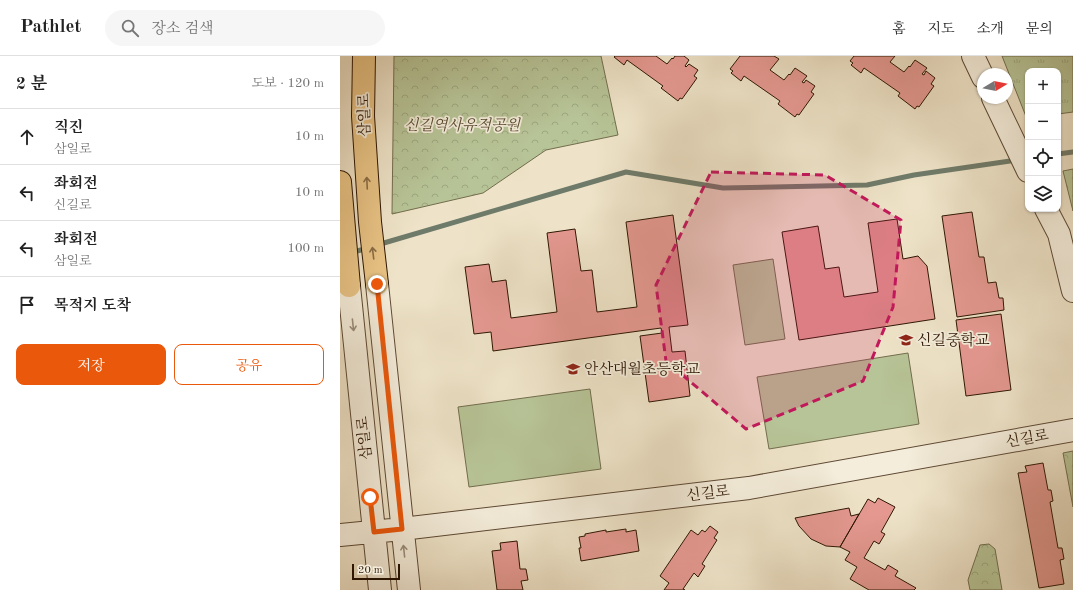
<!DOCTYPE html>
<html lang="ko">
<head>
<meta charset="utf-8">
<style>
  :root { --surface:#fff; --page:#f6f6f6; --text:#222; --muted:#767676; --line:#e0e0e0; --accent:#ea580c }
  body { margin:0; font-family:"Old Standard TT","Noto Serif KR",serif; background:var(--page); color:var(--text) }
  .controls { position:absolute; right:12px; top:12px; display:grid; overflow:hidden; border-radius:8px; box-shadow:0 1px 3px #0004 }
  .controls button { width:36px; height:36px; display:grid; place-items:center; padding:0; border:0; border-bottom:1px solid var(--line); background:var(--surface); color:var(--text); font:20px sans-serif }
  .compass { position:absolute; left:637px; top:12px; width:36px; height:36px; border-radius:50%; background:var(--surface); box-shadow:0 1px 3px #0004; rotate:80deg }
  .scale { position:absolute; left:12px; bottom:10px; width:48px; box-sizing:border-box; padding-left:4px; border:2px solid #2e1603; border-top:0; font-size:11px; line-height:14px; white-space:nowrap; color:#2e1603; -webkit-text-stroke:3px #f4eddb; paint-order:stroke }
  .stop { position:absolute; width:12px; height:12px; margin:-9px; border:3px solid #ea580c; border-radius:50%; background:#fff }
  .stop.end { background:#ea580c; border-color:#fff; box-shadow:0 1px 4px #0008 }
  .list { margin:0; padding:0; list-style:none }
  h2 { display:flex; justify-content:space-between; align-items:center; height:52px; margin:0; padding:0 16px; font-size:17px }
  h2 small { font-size:13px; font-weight:400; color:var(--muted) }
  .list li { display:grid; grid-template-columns:26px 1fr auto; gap:12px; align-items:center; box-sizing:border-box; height:56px; padding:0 16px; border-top:1px solid var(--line) }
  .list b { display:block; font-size:15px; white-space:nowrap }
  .list p { margin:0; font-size:13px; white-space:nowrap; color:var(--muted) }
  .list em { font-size:13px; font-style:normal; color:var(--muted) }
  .actions { display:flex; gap:8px; padding:12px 16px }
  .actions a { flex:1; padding:9px 0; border:1px solid var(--accent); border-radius:8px; text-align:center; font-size:14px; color:var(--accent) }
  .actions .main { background:var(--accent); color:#fff }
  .icon { flex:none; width:22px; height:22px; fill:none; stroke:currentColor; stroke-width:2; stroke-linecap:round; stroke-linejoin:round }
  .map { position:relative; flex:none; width:733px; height:534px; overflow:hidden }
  header { display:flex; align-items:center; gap:24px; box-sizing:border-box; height:56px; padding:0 20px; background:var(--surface); border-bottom:1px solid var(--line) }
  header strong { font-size:19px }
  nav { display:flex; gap:22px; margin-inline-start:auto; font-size:14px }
  .search { width:280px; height:36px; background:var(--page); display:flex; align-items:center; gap:10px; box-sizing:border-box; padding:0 14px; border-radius:22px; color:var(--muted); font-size:15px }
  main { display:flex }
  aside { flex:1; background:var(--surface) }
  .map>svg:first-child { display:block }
</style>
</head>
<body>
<header>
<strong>Pathlet</strong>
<div class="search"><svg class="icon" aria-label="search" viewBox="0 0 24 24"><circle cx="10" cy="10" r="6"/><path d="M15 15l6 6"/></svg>장소 검색</div>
<nav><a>홈</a><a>지도</a><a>소개</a><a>문의</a></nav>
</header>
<main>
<aside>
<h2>2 분<small>도보 · 120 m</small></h2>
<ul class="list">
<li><svg class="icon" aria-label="ahead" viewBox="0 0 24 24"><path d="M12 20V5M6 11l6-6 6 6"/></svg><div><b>직진</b><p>삼일로</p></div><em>10 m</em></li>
<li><svg class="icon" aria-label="left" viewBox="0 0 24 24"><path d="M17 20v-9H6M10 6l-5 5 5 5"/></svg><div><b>좌회전</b><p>신길로</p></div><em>10 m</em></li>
<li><svg class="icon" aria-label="left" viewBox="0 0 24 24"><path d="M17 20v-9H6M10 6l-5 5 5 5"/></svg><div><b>좌회전</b><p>삼일로</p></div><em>100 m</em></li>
<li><svg class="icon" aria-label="arrive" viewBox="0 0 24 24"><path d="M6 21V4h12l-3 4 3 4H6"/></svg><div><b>목적지 도착</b></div></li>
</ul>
<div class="actions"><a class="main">저장</a><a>공유</a></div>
</aside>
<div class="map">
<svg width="733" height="534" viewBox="0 0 733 534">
  <defs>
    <pattern id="grass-tufts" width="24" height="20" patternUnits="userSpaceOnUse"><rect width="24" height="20" fill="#b7c497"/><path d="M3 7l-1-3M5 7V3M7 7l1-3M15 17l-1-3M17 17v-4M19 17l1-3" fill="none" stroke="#9ea880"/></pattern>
    <pattern id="forest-crowns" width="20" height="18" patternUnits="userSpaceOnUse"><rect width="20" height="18" fill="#b7c497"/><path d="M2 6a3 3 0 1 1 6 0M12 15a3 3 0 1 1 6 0" fill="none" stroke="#9ea880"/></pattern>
  </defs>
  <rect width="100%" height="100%" fill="#eee3c8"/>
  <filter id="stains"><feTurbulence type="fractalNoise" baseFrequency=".005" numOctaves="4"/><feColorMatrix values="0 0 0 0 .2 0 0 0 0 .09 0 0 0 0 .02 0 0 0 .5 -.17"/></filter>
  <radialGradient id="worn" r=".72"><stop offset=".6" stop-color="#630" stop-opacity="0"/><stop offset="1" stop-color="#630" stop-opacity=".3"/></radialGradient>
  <!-- grass -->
  <path fill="url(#grass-tufts)" stroke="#726d4d" d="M 662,0 L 733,0 L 733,56 L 718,58 L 718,15 L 688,15 L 687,63 Z"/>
  <!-- forest -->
  <path fill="url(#forest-crowns)" stroke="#726d4d" d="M 54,0 L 261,0 L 278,79 L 206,94 L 143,137 L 52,158 Z
    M 733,113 L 733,155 L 723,115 Z
    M 733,395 L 733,451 L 723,397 Z
    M 649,488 L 655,493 L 662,534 L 630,534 L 628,524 L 640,489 Z"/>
  <!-- garden -->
  <path fill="#b7c497" stroke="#726d4d" d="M 433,203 L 445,283 L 405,289 L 393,209 Z
    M 568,297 L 579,368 L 429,393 L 417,321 Z
    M 250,333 L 261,413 L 129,431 L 118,351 Z"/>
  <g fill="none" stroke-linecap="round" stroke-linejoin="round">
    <!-- stream -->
    <path stroke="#6f7b6a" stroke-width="5" d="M 718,98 L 733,96
      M 37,189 L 286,116 L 383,132 L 527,129 L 574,119 L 677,104
      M 10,197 L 28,192"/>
  </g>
  <!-- building -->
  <path fill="#e49890" stroke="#2e1603" d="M 275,0 L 316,0 L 327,8 L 332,2 L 333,3 L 335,0 L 344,0 L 349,4 L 345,10 L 346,11 L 349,8 L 358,14 L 354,20 L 357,22 L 342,43 L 340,42 L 338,45 L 321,32 L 323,30 L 287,4 L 284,9 L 274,1 Z
    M 400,0 L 434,0 L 439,3 L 430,14 L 444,24 L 449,18 L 450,19 L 455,12 L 467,20 L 462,26 L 464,27 L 466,24 L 475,30 L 471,36 L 474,38 L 459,59 L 457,58 L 455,61 L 438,48 L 440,45 L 404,20 L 401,25 L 391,17 L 393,15 L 390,13 Z
    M 514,0 L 555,0 L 550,6 L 564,16 L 569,10 L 570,11 L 575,4 L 587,12 L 582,18 L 584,19 L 586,15 L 595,22 L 591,28 L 594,30 L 579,51 L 577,50 L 575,53 L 558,40 L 560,37 L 524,12 L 521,17 L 511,9 L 513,7 L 510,5 Z
    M 632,156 L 639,201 L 644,201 L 648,227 L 656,226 L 659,242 L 663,242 L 664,254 L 617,261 L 602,160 Z
    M 333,159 L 348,269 L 329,271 L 332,296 L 345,295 L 350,340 L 309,346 L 300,280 L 322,277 L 321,272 L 153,295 L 151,276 L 134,278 L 125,211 L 149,208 L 152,226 L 166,224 L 171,262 L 217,256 L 207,177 L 235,173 L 241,215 L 252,214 L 257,256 L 297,251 L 286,166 Z
    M 557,163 L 563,203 L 578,200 L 587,210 L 595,263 L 459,284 L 442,176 L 478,170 L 485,213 L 499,211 L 504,241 L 538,236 L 528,167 Z
    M 661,258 L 671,334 L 626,340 L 616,264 Z
    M 703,407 L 708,434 L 711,434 L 713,445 L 710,446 L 718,492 L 722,492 L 724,503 L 720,504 L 724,528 L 699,532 L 678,417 L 687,416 L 685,410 Z
    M 538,442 L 555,451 L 541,476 L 545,478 L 539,488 L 534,485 L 524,502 L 545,514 L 548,509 L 558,515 L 555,520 L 576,532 L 574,534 L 529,534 L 510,523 L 517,511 L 505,504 L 510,496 L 500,491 L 528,443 L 535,447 Z
    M 509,452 L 511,460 L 519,458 L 500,491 L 486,490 L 471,483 L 459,470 L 455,462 Z
    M 370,470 L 378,476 L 374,482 L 377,484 L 362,508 L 365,510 L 358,521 L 354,517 L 343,533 L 345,534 L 324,534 L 329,527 L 320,520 L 351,474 L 358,479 L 362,474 L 365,476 Z
    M 286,473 L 286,476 L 296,474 L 299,495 L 241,505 L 239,492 L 241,492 L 239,481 L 245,480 L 245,478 L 266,474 L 266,476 Z
    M 177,485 L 180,513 L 186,513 L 188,524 L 181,525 L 183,534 L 157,534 L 152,495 L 161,494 L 160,487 Z"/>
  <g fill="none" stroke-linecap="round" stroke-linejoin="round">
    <defs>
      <path id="minor" d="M 633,0 L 643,21
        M 653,42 L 688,115
        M 706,153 L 719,178 L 733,235
        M 37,228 L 69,534
        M 9,230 L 40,534
        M 0,479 L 62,473 L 409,432 L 733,374"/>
      <path id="major" d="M 24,0 L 23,60 L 30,166 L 37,228
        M 0,126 L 9,230"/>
    </defs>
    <!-- minor casing -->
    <use href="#minor" stroke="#5e4934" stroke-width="24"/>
    <!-- major casing -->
    <use href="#major" stroke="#2e1603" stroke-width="24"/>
    <!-- minor -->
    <use href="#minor" stroke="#f4eddb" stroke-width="22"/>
    <!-- major -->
    <use href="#major" stroke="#e7c284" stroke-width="22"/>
  </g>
  <!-- one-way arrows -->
  <defs><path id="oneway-shaft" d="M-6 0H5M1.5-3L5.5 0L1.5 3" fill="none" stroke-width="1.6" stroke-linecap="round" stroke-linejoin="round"/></defs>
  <g stroke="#8a6c44">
    <use href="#oneway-shaft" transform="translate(27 127) rotate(-93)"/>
    <use href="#oneway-shaft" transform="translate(33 197) rotate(-97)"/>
  </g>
  <g stroke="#9b8c7a">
    <use href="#oneway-shaft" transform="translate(13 269) rotate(84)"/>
    <use href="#oneway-shaft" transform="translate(64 495) rotate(-96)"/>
  </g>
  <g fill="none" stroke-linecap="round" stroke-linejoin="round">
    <!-- route -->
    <path stroke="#ea580c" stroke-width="5" d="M 30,441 L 34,476 L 62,473 L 37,228"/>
  </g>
  <!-- marked area -->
  <path fill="#c2185b" fill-opacity="0.2" stroke="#c2185b" stroke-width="3" stroke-dasharray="8 5" stroke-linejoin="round" d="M 371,116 L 485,119 L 561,164 L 553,251 L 523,325 L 406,373 L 326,305 L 316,229 Z"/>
  <!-- icons -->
  <defs>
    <symbol id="school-bare" viewBox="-9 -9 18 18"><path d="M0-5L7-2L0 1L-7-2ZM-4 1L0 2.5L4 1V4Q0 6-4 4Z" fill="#8f2418" stroke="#f4eddb" stroke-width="2.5" paint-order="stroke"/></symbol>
  </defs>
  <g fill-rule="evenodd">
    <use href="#school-bare" x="556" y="274" width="20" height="20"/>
    <use href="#school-bare" x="223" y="303" width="20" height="20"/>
  </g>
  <g text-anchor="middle" stroke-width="3.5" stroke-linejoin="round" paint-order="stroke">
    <!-- street labels -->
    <g font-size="15" fill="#2e1603" stroke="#f4eddb">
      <text transform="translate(24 59) rotate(-91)" y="5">삼일로</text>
      <text transform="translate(24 382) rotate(-96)" y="5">삼일로</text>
      <text transform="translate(687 382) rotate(-10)" y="5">신길로</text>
      <text transform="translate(368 437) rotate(-7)" y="5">신길로</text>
    </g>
    <!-- park labels -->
    <g font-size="15" font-style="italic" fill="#574a2f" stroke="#f4eddb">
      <text x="122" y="74">신길역사유적공원</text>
    </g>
    <!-- poi labels -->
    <g font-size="15" fill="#2e1603" stroke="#f4eddb" text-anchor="start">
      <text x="577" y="289">신길중학교</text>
      <text x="244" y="318">안산대월초등학교</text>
    </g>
  </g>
  <rect width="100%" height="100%" filter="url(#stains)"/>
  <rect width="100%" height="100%" fill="url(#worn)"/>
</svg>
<div class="controls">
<button>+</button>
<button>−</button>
<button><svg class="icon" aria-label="locate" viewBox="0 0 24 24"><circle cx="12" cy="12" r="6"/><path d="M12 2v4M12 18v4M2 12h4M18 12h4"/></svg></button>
<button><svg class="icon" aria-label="layers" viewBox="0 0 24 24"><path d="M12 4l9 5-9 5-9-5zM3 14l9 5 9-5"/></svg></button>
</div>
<svg class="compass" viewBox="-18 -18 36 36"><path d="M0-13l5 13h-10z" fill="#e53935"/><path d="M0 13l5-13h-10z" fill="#767676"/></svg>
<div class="scale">20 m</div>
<div class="stop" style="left:30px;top:441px"></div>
<div class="stop end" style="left:37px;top:228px"></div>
</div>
</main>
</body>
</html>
